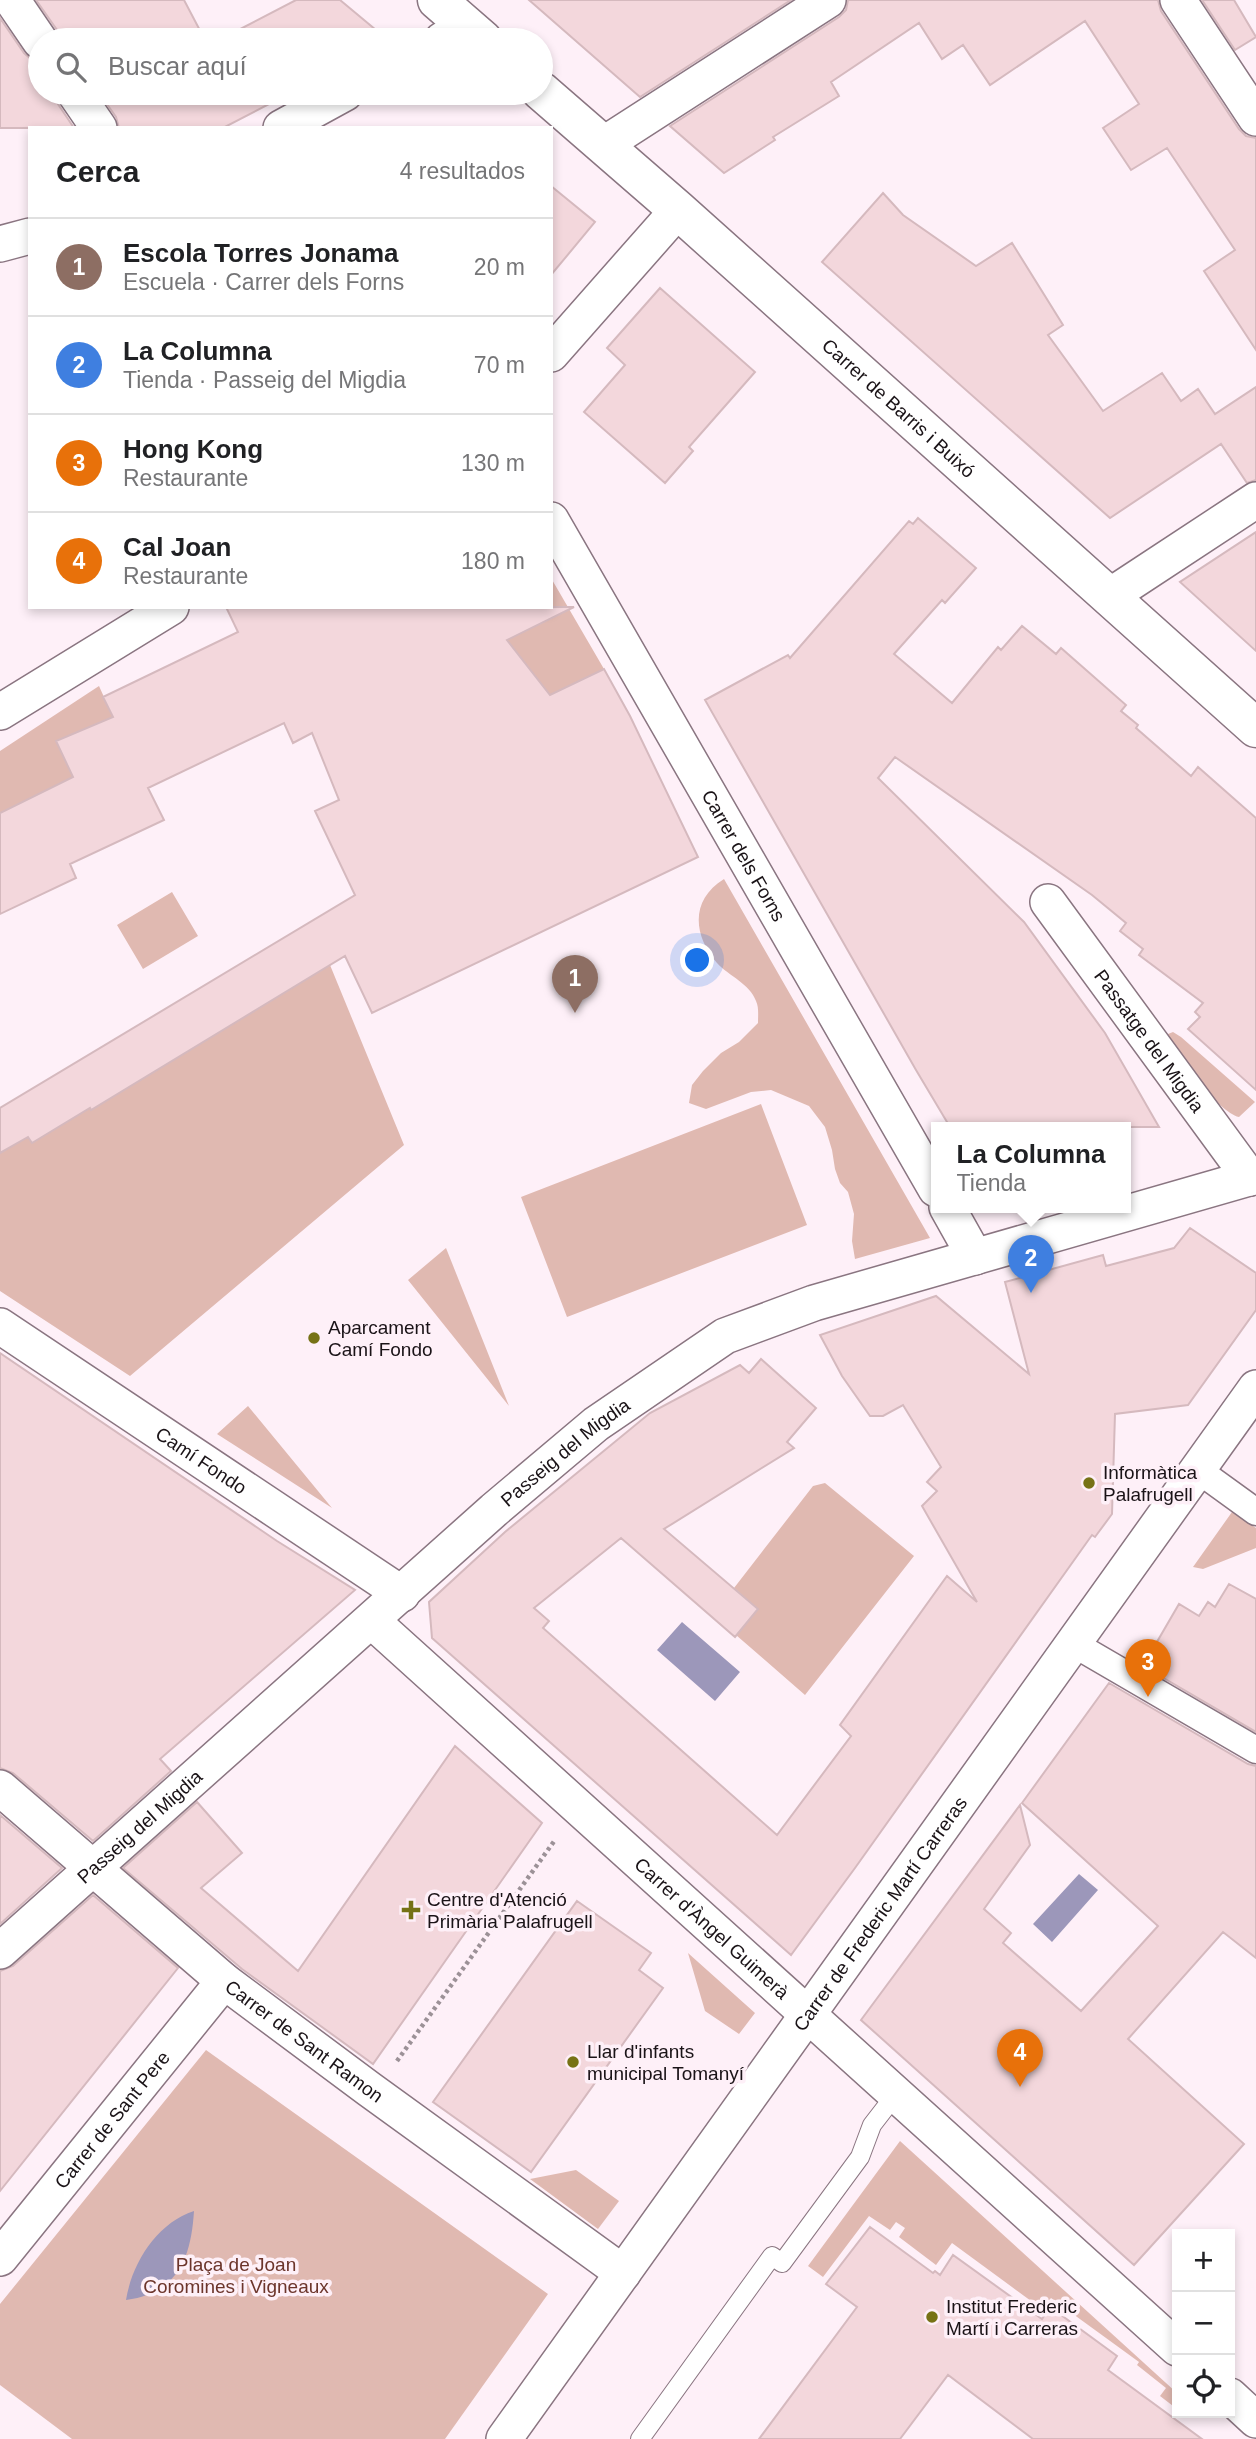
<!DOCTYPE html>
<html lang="es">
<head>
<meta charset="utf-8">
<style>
  :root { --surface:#fff; --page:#f2f2f2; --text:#202124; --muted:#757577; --line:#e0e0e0; --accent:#767215 }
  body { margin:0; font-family:Helvetica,sans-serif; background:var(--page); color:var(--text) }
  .controls { position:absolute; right:21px; bottom:21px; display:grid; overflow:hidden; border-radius:0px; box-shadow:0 4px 10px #0003 }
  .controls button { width:63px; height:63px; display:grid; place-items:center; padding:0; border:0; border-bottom:2px solid var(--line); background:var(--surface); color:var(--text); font:35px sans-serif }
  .you { position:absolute; left:698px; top:961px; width:24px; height:24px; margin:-18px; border:5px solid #fff; border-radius:50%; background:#1a73e8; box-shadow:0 0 0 10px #1a73e833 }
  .badge { display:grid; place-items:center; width:46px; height:46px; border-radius:50%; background:var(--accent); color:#fff; font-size:23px; font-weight:700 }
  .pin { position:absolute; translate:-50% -58px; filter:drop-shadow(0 2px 4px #0008) }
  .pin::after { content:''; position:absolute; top:37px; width:24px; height:21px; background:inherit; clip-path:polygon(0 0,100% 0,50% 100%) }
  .popup { position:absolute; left:931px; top:1122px; width:200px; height:91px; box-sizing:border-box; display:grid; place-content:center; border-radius:0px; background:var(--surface); filter:drop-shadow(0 2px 5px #0005); font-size:23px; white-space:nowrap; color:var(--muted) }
  .popup b { font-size:26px; color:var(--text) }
  .popup::after { content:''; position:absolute; left:50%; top:100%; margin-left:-14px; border:14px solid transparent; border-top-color:var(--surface) }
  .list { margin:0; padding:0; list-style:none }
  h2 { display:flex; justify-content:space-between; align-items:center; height:91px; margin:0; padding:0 28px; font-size:30px }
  h2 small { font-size:23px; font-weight:400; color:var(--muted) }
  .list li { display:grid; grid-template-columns:46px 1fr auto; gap:21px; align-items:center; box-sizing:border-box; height:98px; padding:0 28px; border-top:2px solid var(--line) }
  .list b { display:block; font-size:26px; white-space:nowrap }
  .list p { margin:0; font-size:23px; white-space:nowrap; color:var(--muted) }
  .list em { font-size:23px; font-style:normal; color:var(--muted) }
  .icon { flex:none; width:38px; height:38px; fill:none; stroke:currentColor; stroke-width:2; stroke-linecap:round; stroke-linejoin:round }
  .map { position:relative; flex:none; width:1256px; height:2439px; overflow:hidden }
  .search { position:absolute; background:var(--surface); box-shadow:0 4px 10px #0003; left:28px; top:28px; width:525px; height:77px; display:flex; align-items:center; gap:18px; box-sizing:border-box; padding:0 24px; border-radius:38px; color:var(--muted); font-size:26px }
  .panel { position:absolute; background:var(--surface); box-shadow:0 4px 10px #0003; left:28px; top:126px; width:525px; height:483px; border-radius:0px }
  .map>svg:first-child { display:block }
</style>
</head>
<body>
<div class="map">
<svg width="1256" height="2439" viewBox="0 0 1256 2439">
  <rect width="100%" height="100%" fill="#fef0f8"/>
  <!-- green -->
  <path fill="#e0b9b1" d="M 551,578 L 604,669 L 550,695 L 429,677 L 551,607 Z
    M 99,686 L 113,717 L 56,741 L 73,777 L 0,813 L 0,751 Z
    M 724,879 L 930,1238 L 855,1259 L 852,1241 L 854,1214 L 848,1192 L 840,1183 L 835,1169 L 832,1150 L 825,1127 L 809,1106 L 771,1090 L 751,1092 L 706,1109 L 689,1103 L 692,1085 L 703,1071 L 721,1053 L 739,1042 L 758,1023 C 758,1016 759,1007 756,1001 C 750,984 729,976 717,963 C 693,935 690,900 724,879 Z
    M 172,892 L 198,936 L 143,969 L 117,925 Z
    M 330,965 L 404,1145 L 130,1376 L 0,1291 L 0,1153 L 28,1137 L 32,1143 L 53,1130 L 75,1085 L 91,1110 Z
    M 1173,1032 L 1181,1037 L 1255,1102 L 1239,1117 C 1218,1112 1179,1057 1166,1039 L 1168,1034 Z
    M 761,1104 L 807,1225 L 567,1317 L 521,1197 Z
    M 446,1248 L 509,1406 L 408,1280 Z
    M 248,1406 L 332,1508 L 217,1434 Z
    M 825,1483 L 914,1556 L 805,1695 L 736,1635 L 758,1609 L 734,1588 L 813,1486 Z
    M 1232,1512 L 1256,1528 L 1256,1548 L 1203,1569 L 1193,1567 Z
    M 688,1953 L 755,2013 L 739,2034 L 705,2011 Z
    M 206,2050 L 548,2294 L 445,2439 L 72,2439 L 0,2385 L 0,2304 Z
    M 900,2141 L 1177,2393 L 1177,2409 L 1160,2396 L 1166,2388 L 1137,2365 L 1139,2362 L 1051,2298 L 1042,2309 L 952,2243 L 936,2265 L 899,2237 L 905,2228 L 896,2222 L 890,2230 L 869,2216 L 823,2277 L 808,2266 Z
    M 576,2170 L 619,2201 L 598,2229 L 530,2179 Z"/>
  <!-- water -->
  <path fill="#9c97ba" d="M 682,1622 L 740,1672 L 715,1701 L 657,1650 Z
    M 1079,1874 L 1098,1890 L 1052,1942 L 1033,1924 Z
    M 194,2211 C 191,2258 178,2293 126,2300 C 132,2263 157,2223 194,2211 Z"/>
  <!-- building -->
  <path fill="#f3d7dc" stroke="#d5b9be" stroke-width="2" d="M 36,0 L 184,0 L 205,40 L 60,40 L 57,30 Z
    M 296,0 L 340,0 L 388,40 L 219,40 Z
    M 529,0 L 791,0 L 640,97 Z
    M 848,0 L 1158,0 L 1161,11 L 1239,129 L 1246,136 L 1256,138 L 1256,350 L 1204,271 L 1235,250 L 1167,148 L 1131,170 L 1103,128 L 1139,104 L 1085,21 L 990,85 L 963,45 L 942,59 L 919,23 L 831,82 L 839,96 L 773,137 L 775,140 L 724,173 L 670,126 L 839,17 L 846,10 Z
    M 1202,0 L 1234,0 L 1256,37 L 1235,50 Z
    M 0,18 L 24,53 L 31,59 L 40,61 L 40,93 L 55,93 L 58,104 L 74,128 L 0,128 Z
    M 99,93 L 290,93 L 223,128 L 119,128 L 116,117 Z
    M 551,186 L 595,222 L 551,275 Z
    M 883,193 L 903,215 L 976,266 L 1012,243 L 1063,325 L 1048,335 L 1103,411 L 1162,373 L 1181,401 L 1198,389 L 1215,414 L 1256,387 L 1256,480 L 1247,483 L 1221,444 L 1110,518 L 822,262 Z
    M 660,288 L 755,372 L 689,447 L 693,451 L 665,483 L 584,412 L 625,365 L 607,348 Z
    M 918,518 L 976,568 L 945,603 L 942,600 L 894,654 L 952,703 L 998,647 L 1001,650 L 1022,626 L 1056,654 L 1061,648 L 1126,705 L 1121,711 L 1138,725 L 1136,728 L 1191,776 L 1198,767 L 1256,818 L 1256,1090 L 1188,1029 L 1200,1017 L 1195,1012 L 1203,1003 L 1139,955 L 1143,949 L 1120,931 L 1126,923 L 1092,895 L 895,757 L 878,778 L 1024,922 L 1105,1033 L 1159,1127 L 950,1127 L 916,1070 L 705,700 L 788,655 L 790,658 L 909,521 L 913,524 Z
    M 1256,532 L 1256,651 L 1180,582 Z
    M 226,607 L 574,607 L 507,640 L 550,695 L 604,669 L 630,716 L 698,857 L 372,1013 L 345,956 L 91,1110 L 90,1108 L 32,1143 L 28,1137 L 0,1153 L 0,1108 L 355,895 L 315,811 L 339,800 L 312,733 L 293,743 L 284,723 L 148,788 L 164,820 L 70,864 L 76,878 L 0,914 L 0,813 L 73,777 L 56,741 L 113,717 L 103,697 L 238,632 Z
    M 1190,1228 L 1256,1273 L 1256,1310 L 1188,1405 L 1115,1414 L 1112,1514 L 1095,1537 L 1092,1535 L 855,1868 L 791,1955 L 432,1638 L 429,1602 L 505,1532 L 650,1413 L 740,1365 L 749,1373 L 761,1359 L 816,1408 L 787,1442 L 794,1448 L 664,1529 L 758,1609 L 735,1637 L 621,1538 L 534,1608 L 549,1621 L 543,1628 L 777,1835 L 851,1736 L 840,1725 L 947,1576 L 977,1602 L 922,1506 L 937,1491 L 927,1482 L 941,1467 L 903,1405 L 883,1416 L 870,1416 L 842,1376 L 820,1335 L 936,1296 L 1029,1374 L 1005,1282 L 1103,1255 L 1106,1266 L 1174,1248 Z
    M 0,1353 L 277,1541 L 355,1590 L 160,1759 L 171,1771 L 93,1841 L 13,1773 L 0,1768 Z
    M 1229,1584 L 1256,1599 L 1256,1732 L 1143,1666 L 1179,1604 L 1199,1616 L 1208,1602 L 1215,1607 Z
    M 1109,1683 L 1248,1764 L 1256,1766 L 1256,1958 L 1223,1932 L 1128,2039 L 1244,2144 L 1134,2265 L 861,2020 L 1020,1805 L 1030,1845 L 984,1909 L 1011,1933 L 1003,1943 L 1081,2011 L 1158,1926 L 1022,1803 Z
    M 455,1746 L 542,1823 L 373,2064 L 242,1969 L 123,1868 L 197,1802 L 242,1853 L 201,1888 L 298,1971 Z
    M 0,1815 L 62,1868 L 0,1924 Z
    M 93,1895 L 178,1968 L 0,2191 L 0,1971 L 13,1966 Z
    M 577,1901 L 651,1953 L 639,1970 L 663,1988 L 531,2172 L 433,2102 Z
    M 870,2227 L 933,2273 L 935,2271 L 940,2275 L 953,2255 L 1042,2319 L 1050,2307 L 1117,2356 L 1108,2370 L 1202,2439 L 1033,2439 L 948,2375 L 900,2439 L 759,2439 L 857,2307 L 826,2284 Z"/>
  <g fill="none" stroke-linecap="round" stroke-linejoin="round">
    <defs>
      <path id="service" d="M 640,2439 L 772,2256 L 782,2263 L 860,2157 L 872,2125 L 896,2094"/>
      <path id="pedestrian" d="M 1198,1470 L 1256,1512
        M 1074,1644 L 1256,1750"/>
      <g id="minor">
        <path d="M 12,0 L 40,41"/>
        <path d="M 1178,0 L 1256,118"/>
        <path d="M 442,40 L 467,26"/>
        <path d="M 75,93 L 99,128"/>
        <path d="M 281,128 L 345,93"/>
        <path d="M 603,145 L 828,0"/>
        <path d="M 0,244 L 30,236"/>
        <path d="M 551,354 L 678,210"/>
        <path id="s1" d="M 551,520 L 936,1189"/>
        <path d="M 1110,596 L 1256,500"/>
        <path d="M 0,712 L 171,607"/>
        <path id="s2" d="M 1048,902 L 1250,1178"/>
        <path d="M 947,1207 L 975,1257"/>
        <path id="s3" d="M 0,1326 L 402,1594"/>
        <path id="s4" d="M 372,1621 L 1177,2348"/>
        <path id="s5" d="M 0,1788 L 224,1981 L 369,2089 L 623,2273"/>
        <path id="s6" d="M 0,1951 L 494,1510 L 596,1424 L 725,1336 L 814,1303 L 1256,1176"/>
        <path id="s7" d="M 0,2258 L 224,1981"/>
        <path d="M 1230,2396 L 1256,2420"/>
        <path id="s8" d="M 504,2439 L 1256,1388"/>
      </g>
      <g id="tertiary">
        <path d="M 437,0 L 483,40"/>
        <path id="s9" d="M 541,91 L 678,210 L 1256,728"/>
      </g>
    </defs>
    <!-- service casing -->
    <use href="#service" stroke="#8a7581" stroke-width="20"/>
    <!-- pedestrian casing -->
    <use href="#pedestrian" stroke="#8a7581" stroke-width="29"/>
    <!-- minor casing -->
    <use href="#minor" stroke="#8a7581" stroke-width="38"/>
    <!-- tertiary casing -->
    <use href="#tertiary" stroke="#8a7581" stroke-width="41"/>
    <!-- path -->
    <path stroke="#9c9197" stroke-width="4.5" stroke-dasharray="3.5 3.5" stroke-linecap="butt" d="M 397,2061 L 555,1840"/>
    <!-- service -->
    <use href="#service" stroke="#fff" stroke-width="18"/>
    <!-- pedestrian -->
    <use href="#pedestrian" stroke="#fff" stroke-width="26"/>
    <!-- minor -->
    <use href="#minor" stroke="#fff" stroke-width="35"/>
    <!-- tertiary -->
    <use href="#tertiary" stroke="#fff" stroke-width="38"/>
  </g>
  <!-- markers -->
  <g fill="#767215" stroke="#fef0f8" stroke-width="2.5">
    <circle cx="314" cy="1338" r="7"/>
    <circle cx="1089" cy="1483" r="7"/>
    <path d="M407.5 1899.5h7v7h7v7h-7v7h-7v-7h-7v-7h7z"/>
    <circle cx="573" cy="2062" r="7"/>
    <circle cx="932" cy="2317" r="7"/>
  </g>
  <g text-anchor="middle" stroke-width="7" stroke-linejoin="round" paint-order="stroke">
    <!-- street labels -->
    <g font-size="19" fill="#1a1317" stroke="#fef0f8">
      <text dy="7" stroke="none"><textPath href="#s9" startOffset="478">Carrer de Barris i Buixó</textPath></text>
      <text dy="7" stroke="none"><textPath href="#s1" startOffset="387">Carrer dels Forns</textPath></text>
      <text dy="7" stroke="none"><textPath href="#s2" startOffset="172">Passatge del Migdia</textPath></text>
      <text dy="7" stroke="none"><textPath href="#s6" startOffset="754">Passeig del Migdia</textPath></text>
      <text dy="7" stroke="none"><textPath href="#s3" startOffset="242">Camí Fondo</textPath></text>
      <text dy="7" stroke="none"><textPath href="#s6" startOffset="187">Passeig del Migdia</textPath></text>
      <text dy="7" stroke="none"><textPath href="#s8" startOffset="646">Carrer de Frederic Martí Carreras</textPath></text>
      <text dy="7" stroke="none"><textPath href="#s4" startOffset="458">Carrer d'Àngel Guimerà</textPath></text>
      <text dy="7" stroke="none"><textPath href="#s5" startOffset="396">Carrer de Sant Ramon</textPath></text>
      <text dy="7" stroke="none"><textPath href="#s7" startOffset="178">Carrer de Sant Pere</textPath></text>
    </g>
    <!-- poi labels -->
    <g font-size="19" fill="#1a1317" stroke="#fef0f8" text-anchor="start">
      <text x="328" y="1334">Aparcament<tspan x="328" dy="22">Camí Fondo</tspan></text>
      <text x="1103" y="1479">Informàtica<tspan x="1103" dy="22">Palafrugell</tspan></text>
      <text x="427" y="1906">Centre d'Atenció<tspan x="427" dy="22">Primària Palafrugell</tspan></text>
      <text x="587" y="2058">Llar d'infants<tspan x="587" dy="22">municipal Tomanyí</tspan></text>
      <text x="946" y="2313">Institut Frederic<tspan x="946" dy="22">Martí i Carreras</tspan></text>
    </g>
    <!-- park labels -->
    <g font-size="19" fill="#6c352b" stroke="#fef0f8">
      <text x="236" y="2271">Plaça de Joan<tspan x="236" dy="22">Coromines i Vigneaux</tspan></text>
    </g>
  </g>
</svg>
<div class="controls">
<button>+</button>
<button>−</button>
<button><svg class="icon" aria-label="locate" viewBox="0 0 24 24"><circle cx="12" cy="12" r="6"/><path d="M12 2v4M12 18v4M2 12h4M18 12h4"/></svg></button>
</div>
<div class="you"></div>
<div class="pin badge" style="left:575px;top:1013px;background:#8d6e63">1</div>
<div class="pin badge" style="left:1031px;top:1293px;background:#3f7fe0">2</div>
<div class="popup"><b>La Columna</b>Tienda</div>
<div class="pin badge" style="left:1148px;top:1697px;background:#e8710a">3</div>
<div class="pin badge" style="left:1020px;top:2087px;background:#e8710a">4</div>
<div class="search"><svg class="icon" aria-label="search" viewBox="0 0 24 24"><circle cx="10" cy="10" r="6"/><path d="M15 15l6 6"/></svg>Buscar aquí</div>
<section class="panel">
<h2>Cerca<small>4 resultados</small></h2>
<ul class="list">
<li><span class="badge" style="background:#8d6e63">1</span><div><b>Escola Torres Jonama</b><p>Escuela · Carrer dels Forns</p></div><em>20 m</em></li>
<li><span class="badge" style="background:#3f7fe0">2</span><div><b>La Columna</b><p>Tienda · Passeig del Migdia</p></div><em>70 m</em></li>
<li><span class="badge" style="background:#e8710a">3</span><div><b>Hong Kong</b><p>Restaurante</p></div><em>130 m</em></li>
<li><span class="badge" style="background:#e8710a">4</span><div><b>Cal Joan</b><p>Restaurante</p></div><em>180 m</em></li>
</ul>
</section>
</div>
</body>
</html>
